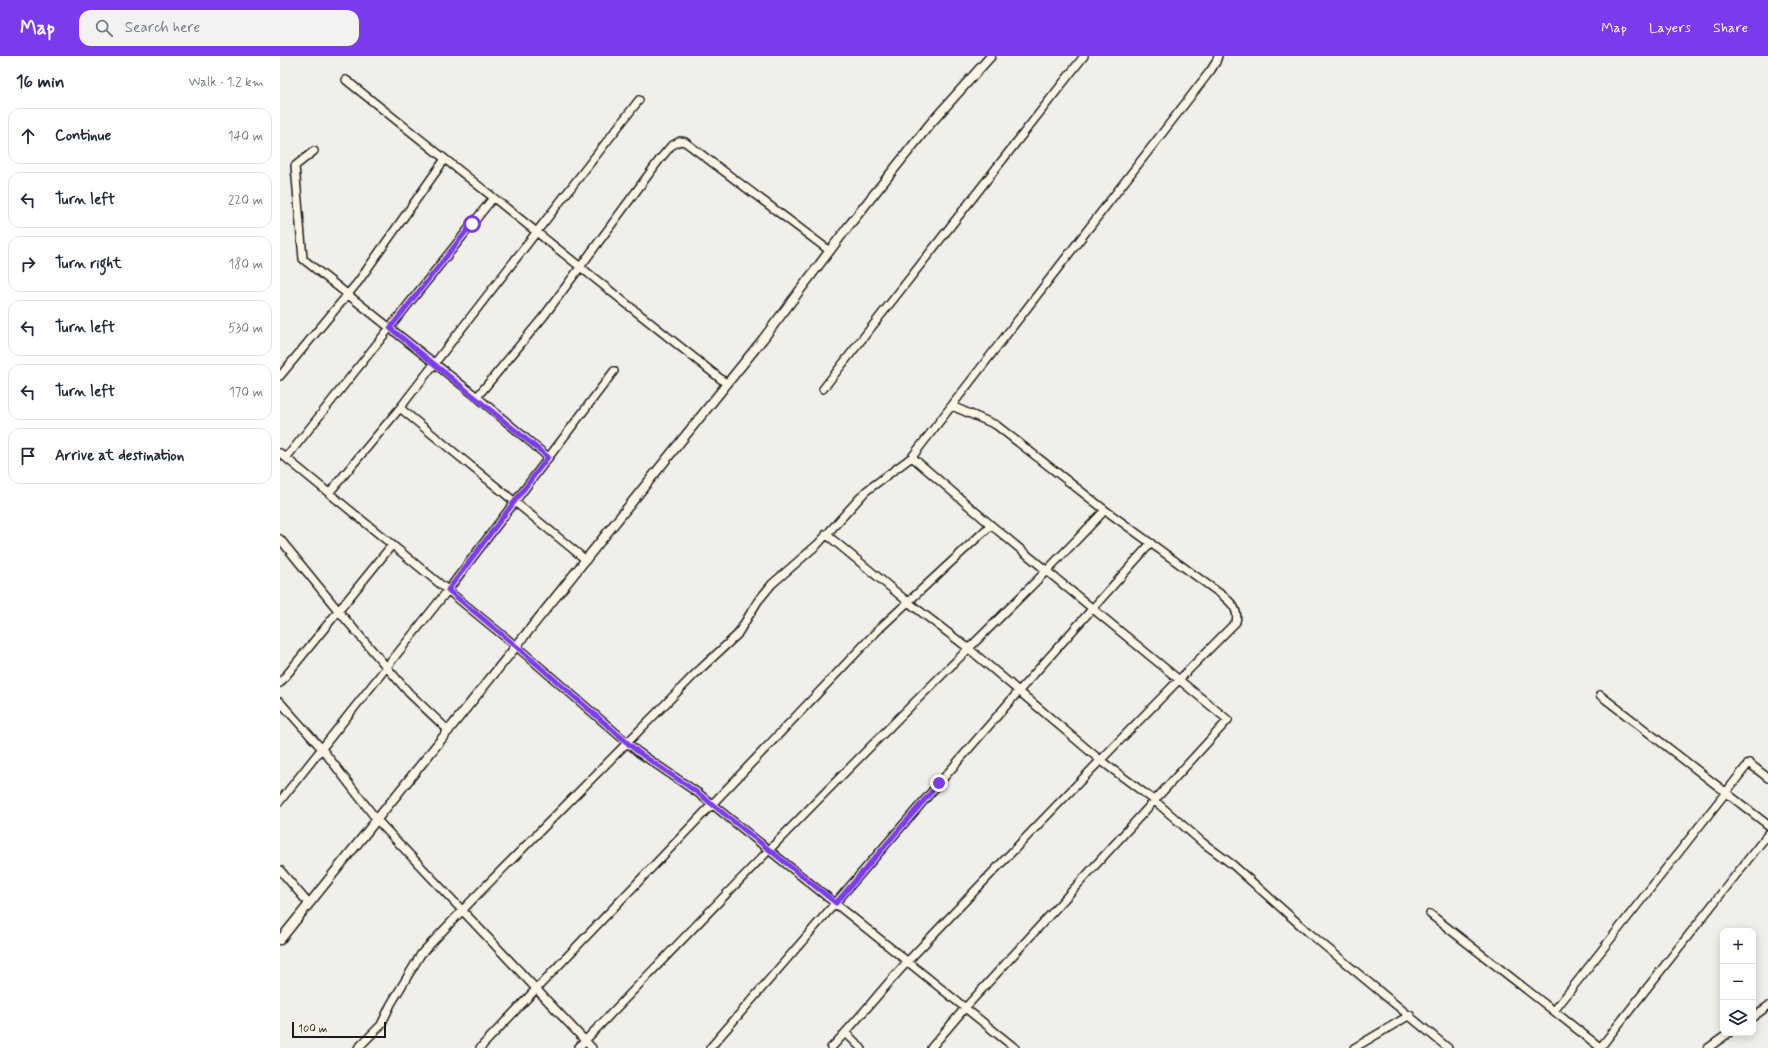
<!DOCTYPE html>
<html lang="en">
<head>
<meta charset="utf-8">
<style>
  :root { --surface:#fff; --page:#f2f2f3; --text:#1f2937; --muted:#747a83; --line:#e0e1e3; --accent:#7c3aed }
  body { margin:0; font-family:Mynerve,sans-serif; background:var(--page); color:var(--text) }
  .controls { position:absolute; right:12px; bottom:12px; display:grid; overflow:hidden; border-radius:8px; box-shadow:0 2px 10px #0003 }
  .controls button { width:36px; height:36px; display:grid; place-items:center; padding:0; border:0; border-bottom:1px solid var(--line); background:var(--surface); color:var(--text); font:20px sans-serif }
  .scale { position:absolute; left:12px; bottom:10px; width:94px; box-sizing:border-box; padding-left:4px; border:2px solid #1c1c1c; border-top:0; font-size:11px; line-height:14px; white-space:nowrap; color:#1c1c1c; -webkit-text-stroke:3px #fcf5e5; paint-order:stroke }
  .stop { position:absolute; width:12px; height:12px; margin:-9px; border:3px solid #7c3aed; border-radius:50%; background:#fff }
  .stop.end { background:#7c3aed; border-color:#fff; box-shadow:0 1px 4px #0008 }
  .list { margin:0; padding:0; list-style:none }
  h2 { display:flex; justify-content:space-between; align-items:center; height:52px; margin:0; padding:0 16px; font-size:17px }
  h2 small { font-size:13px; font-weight:400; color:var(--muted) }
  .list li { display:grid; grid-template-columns:26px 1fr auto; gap:12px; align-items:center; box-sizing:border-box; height:56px; margin:0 8px 8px; padding:0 8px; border:1px solid var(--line); border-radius:12px }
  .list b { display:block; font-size:15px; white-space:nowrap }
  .list em { font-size:13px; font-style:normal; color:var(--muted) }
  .icon { flex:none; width:22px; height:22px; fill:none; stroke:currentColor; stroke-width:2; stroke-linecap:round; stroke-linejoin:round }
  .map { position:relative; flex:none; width:1488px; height:992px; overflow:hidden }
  header { display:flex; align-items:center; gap:24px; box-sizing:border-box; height:56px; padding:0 20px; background:var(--accent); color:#fff }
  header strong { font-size:19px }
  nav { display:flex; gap:22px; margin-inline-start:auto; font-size:14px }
  .search { width:280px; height:36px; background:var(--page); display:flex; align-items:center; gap:10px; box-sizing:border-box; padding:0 14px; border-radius:12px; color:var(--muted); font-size:15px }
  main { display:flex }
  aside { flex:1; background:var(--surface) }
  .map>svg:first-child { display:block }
</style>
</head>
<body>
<header>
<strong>Map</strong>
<div class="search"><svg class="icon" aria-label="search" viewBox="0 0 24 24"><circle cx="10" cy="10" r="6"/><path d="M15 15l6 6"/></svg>Search here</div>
<nav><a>Map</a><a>Layers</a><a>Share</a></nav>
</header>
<main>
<aside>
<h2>16 min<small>Walk · 1.2 km</small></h2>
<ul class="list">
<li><svg class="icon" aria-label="ahead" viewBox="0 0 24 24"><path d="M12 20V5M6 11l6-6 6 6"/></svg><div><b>Continue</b></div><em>140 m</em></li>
<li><svg class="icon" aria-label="left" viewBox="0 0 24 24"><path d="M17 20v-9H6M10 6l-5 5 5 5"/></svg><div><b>Turn left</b></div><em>220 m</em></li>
<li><svg class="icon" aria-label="right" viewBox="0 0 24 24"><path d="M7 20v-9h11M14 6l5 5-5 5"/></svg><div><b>Turn right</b></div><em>180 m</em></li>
<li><svg class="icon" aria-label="left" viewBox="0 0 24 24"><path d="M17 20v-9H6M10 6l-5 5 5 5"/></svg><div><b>Turn left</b></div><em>530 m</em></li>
<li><svg class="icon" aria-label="left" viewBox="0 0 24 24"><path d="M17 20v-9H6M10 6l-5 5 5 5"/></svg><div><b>Turn left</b></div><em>170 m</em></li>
<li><svg class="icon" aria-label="arrive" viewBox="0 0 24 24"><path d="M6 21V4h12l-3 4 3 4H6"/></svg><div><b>Arrive at destination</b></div></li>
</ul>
</aside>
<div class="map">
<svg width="1488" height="992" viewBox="0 0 1488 992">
  <rect width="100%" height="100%" fill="#f0efea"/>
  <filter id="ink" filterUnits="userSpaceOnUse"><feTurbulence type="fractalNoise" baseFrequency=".025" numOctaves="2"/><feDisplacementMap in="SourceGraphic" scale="8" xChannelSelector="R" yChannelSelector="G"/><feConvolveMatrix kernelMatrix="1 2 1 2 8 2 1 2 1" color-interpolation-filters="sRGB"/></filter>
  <g filter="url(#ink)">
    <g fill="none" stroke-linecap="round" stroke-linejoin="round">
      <defs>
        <path id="minor" d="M 66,24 L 447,328
          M 34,95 L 15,110 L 23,203 L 197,341 L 268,401
          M 0,320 L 78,226 L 165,103
          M 543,333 L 804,0
          M 197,341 L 264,260 L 380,103 L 391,90 L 400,85 L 405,86 L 550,195
          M 120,352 L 306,504
          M 0,397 L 237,591 L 358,696 L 418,737 L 735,992
          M 632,401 L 931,14 L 936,6 L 938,0
          M 6,402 L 213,142
          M 49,437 L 120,352 L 359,44
          M 546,478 L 628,546 L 688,592 L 820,704 L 875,745 L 922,786 L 953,809 L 1028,876 L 1168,992
          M 0,483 L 61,558 L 129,637 L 169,675
          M 0,627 L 112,489
          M 1320,639 L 1488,769
          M 0,646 L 43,694 L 97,764 L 312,992
          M 0,745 L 168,534 L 334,315
          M 0,814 L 29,848
          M 1150,858 L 1321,992
          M 1274,955 L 1469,707 L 1488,722
          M 1473,961 L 1488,950
          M 566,977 L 581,992
          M 78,992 L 101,969 L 111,948 L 141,898 L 195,841 L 415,618 L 457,579 L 478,545 L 492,528 L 538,488 L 586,435 L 632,401 L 711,469 L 948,664 L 685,952 L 651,992
          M 200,992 L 600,572 L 711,469
          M 298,992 C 401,885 504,777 609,672 C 681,599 755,529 825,454
          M 430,992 L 738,636 L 871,487
          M 551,992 C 578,964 602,933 629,904 C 737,790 846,677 956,566 C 959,554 952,547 942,539 L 825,454 L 716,369 L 672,350
          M 1074,992 L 1130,959
          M 1320,992 L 1488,778
          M 1428,992 L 1449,977"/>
        <path id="tertiary" d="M 0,884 L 483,283 L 567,172 L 650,68 L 711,0"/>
      </defs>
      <!-- minor casing -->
      <use href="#minor" stroke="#1c1c1c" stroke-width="10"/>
      <!-- tertiary casing -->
      <use href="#tertiary" stroke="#1c1c1c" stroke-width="11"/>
      <!-- minor -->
      <use href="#minor" stroke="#fcf5e5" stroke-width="7"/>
      <!-- tertiary -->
      <use href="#tertiary" stroke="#fcf5e5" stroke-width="8"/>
    </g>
  </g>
  <g fill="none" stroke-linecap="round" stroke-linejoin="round" filter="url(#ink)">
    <!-- route -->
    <path stroke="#7c3aed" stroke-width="5" d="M 192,168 L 110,272 L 268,401 L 168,534 L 237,591 L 358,696 L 418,737 L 556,847 L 659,727"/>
  </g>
</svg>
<div class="controls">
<button>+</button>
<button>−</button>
<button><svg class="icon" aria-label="layers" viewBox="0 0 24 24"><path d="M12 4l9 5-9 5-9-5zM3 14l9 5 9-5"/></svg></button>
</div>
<div class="scale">100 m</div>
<div class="stop" style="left:192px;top:168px"></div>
<div class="stop end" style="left:659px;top:727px"></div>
</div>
</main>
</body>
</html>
